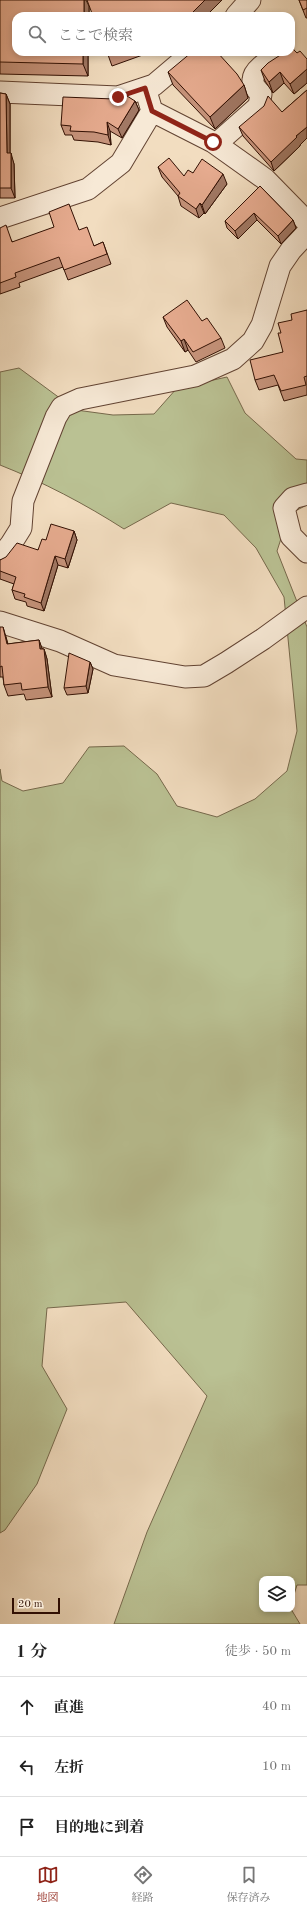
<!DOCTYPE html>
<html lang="ja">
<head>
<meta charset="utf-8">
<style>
  :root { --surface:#fff; --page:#f6f6f6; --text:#222; --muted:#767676; --line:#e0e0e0; --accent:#8f2418 }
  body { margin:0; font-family:"Old Standard TT","Noto Serif JP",serif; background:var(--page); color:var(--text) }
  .controls { position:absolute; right:12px; bottom:12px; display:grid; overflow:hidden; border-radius:8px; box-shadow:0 2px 6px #0003 }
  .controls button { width:36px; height:36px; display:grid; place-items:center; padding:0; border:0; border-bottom:1px solid var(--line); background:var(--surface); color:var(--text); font:20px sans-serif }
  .scale { position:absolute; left:12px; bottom:10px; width:48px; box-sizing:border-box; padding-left:4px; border:2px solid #321003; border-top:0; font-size:11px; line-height:14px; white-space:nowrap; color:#321003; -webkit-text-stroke:3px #f7e9d6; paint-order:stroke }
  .stop { position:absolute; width:12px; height:12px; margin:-9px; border:3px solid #8f2418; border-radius:50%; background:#fff }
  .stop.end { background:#8f2418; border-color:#fff; box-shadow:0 1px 4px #0008 }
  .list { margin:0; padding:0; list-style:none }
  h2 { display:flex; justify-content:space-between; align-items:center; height:52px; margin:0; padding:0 16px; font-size:17px }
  h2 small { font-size:13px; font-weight:400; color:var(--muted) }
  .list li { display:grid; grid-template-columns:26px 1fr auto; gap:12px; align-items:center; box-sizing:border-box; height:60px; padding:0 16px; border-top:1px solid var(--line) }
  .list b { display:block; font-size:15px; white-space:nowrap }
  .list em { font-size:13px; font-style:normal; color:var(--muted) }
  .icon { flex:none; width:22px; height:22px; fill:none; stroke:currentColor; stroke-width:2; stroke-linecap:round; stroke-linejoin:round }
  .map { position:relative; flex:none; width:307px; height:1624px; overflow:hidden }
  .search { position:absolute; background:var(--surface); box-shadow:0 2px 6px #0003; left:12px; right:12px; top:12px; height:44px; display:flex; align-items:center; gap:10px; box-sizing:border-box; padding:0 14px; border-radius:12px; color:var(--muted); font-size:15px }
  .sheet { height:232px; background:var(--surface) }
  nav { display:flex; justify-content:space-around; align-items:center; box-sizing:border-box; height:56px; border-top:1px solid var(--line); background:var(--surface); font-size:11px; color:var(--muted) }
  nav a { display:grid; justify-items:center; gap:2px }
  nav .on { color:var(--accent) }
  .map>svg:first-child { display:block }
</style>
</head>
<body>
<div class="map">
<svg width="307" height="1624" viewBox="0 0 307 1624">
  <rect width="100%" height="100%" fill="#f2ddc0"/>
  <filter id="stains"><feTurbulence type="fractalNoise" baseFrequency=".005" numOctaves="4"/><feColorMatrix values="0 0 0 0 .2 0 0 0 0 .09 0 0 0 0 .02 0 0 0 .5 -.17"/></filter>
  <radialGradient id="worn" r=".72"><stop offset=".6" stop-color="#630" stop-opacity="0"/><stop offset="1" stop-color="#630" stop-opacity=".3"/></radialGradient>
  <!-- green -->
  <path fill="#bac193" stroke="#76684b" d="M 19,368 L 76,410 L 113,415 L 154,414 L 177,388 L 227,377 L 245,413 L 296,459 L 307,460 L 307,505 L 289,514 L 277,551 L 307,627 L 307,1585 L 297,1585 L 292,1601 L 292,1579 L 262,1579 L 262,1609 L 291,1609 L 300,1624 L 114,1624 L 147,1532 L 207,1396 L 126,1302 L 47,1308 L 42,1366 L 67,1409 L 37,1484 L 5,1530 L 0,1533 L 0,769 L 2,781 L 23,791 L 63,783 L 89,747 L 124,746 L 157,774 L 177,806 L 217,817 L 255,799 L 287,771 L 297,731 L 284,597 L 256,548 L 224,515 L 171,503 L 124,529 C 85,504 43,482 0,465 L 0,372 Z"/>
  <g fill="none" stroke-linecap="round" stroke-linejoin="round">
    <defs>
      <path id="minor" d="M 236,16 L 250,0
        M 0,92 L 118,97 L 154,85 L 193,52
        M 152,111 L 213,142 L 265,179 L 307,222
        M 216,144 L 259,106 L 261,94 C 257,90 252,85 253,80 C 253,68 274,58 283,52
        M 0,218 L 88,189 L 121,163 L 152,111 L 145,88
        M 307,494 L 293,498 L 284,508 L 291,536 L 307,552
        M 0,558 L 11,544 L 21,528 L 23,501 L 56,417 L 62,407 L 80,399 L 195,376 L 233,359 L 253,341 L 262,325 L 280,266 L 291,250 L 307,233
        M 0,622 L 60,641 L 114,665 L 185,677 L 204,676 L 226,663 L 263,639 L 307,607"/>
    </defs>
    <!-- minor casing -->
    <use href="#minor" stroke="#624332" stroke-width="23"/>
    <!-- minor -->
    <use href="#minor" stroke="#f7e9d6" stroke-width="21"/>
  </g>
  <!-- wall -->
  <path fill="#c6937b" stroke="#321003" d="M 0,0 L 89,6 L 89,16 L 16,16 L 16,52 L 88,52 L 88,76 L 0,74 Z
    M 299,0 L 307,0 L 307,18 L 306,18 Z
    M 107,52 L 151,52 L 112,66 Z
    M 297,53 L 307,59 L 307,83 L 294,94 L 284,83 L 273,93 L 265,81 L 261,70 Z
    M 168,72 L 244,85 L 248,98 L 215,129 L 173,85 Z
    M 307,90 L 307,138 L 300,145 L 300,146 L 274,171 L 243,136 L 239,127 L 282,112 Z
    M 0,93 L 6,94 L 10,104 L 10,153 L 14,164 L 15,198 L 0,198 Z
    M 135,101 L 139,110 L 122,138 L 110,131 L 111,145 L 98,142 L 74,140 L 72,135 L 65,135 L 61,125 Z
    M 158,167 L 184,176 L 193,173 L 227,184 L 205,214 L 204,213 L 199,218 L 181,206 L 178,196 L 162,177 Z
    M 260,186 L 293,220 L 296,228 L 281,244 L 257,220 L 238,239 L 227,228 L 225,221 Z
    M 0,228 L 13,242 L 79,230 L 94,246 L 103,242 L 111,264 L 68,280 L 63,267 L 19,283 L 20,287 L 0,294 Z
    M 307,310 L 307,395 L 284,401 L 278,385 L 259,390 L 255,380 L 283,352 L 292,320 Z
    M 163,317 L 202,321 L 221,338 L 225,348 L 196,362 L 188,350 L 185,352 L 167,327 Z
    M 74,531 L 77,540 L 68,568 L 58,565 L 44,611 L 27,606 L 26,602 L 15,599 L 12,590 L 14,584 L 0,579 L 0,560 L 38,550 L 46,540 Z
    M 0,627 L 6,637 L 8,644 L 39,640 L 42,649 L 44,649 L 47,659 L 52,697 L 26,700 L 24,694 L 8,696 L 4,685 L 3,677 L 0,677 Z
    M 90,662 L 93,669 L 88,693 L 67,695 L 64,688 Z"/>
  <!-- shaded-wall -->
  <path fill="#a17864" stroke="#321003" d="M 84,0 L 86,0 L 89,6 L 89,16 L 84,16 Z
    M 205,0 L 222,0 L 206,16 L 189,16 Z
    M 83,52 L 88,52 L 88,76 L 83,64 Z
    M 307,69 L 307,83 L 294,94 L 290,84 Z
    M 280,72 L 284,83 L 273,93 L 269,82 Z
    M 244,85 L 248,98 L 215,129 L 210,117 Z
    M 6,94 L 10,104 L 10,164 L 7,153 Z
    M 135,101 L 139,110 L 122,138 L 118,129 Z
    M 107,122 L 110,131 L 111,145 L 108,135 Z
    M 307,127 L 307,138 L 300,145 L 300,146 L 274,171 L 271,162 L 296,136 Z
    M 11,153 L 14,164 L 15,198 L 11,188 Z
    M 223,174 L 227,184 L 205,214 L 202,205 Z
    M 200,203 L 204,213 L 199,218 L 196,209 Z
    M 254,213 L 257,220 L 238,239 L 235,231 Z
    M 293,220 L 296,228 L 281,244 L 278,236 Z
    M 184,339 L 188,350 L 185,352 L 181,341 Z
    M 74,531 L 77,540 L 68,568 L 65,559 Z
    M 55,556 L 58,565 L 44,611 L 41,603 Z
    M 3,627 L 6,637 L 10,655 L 7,644 Z
    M 39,640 L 43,651 L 40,649 Z
    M 44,649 L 47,659 L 52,697 L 48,687 Z
    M 90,662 L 93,669 L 88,693 L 86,686 Z"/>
  <!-- building -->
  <path fill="#e6ab8f" stroke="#321003" d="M 0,0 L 84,0 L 84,16 L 16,16 L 16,52 L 83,52 L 83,64 L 0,62 Z
    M 87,0 L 205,0 L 189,16 L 93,16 Z
    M 299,0 L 307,0 L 307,8 L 303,10 Z
    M 291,47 L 297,53 L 300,51 L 307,59 L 307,69 L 290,84 L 280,72 L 269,82 L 261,70 L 268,63 L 285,52 L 291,52 Z
    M 192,52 L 217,52 L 237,74 L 244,85 L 210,117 L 168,72 Z
    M 307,90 L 307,127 L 296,136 L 297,137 L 271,162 L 239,127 L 264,106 L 268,96 L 282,112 Z
    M 0,93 L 6,94 L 7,153 L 11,153 L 11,188 L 0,188 Z
    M 127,96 L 135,101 L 118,129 L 107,122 L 108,135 L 94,132 L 70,131 L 71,126 L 61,125 L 63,97 L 114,99 Z
    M 169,158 L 184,176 L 188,170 L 193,173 L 202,159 L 223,174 L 202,205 L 200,203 L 196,209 L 178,196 L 180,193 L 158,167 Z
    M 260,186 L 293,220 L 278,236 L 254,213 L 235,231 L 225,221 Z
    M 69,204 L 79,230 L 87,227 L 94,246 L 103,242 L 107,254 L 64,270 L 59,257 L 15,273 L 16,277 L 0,283 L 0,228 L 6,225 L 12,242 L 54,227 L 49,212 Z
    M 187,300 L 202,321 L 207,318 L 221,338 L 193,352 L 184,339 L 181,341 L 163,317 Z
    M 307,310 L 307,376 L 304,377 L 306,385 L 281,391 L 274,375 L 255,380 L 250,360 L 283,352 L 278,333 L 281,333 L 278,323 L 292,320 L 291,314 Z
    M 51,524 L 74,531 L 65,559 L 55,556 L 41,603 L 24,597 L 25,594 L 12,590 L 16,577 L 0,571 L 0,560 L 6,557 L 17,543 L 38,550 L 42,539 L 46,540 Z
    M 0,627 L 3,627 L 7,644 L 39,640 L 40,649 L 44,649 L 48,687 L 22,690 L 21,683 L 4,685 L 2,666 L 0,667 Z
    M 69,653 L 90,662 L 86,686 L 64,688 Z"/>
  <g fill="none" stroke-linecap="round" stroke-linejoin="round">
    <!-- route -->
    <path stroke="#8f2418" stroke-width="5" d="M 118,97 L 145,88 L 152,111 L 213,142"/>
  </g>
  <rect width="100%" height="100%" filter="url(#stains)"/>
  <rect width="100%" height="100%" fill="url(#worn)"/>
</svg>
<div class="controls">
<button><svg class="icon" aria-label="layers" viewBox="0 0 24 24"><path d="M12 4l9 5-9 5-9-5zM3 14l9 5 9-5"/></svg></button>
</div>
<div class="scale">20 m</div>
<div class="stop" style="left:213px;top:142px"></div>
<div class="stop end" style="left:118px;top:97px"></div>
<div class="search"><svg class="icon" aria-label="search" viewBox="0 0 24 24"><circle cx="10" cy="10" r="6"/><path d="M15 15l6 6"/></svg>ここで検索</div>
</div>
<section class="sheet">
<h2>1 分<small>徒歩 · 50 m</small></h2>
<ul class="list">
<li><svg class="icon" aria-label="ahead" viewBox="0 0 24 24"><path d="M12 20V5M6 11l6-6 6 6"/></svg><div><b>直進</b></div><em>40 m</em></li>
<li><svg class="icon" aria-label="left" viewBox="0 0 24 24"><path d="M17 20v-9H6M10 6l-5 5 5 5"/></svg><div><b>左折</b></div><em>10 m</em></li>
<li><svg class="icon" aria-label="arrive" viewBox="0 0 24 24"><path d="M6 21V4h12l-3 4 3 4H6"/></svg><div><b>目的地に到着</b></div></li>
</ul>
</section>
<nav>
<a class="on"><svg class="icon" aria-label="map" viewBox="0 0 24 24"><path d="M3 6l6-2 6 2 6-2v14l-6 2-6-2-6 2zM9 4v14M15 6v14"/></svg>地図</a>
<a><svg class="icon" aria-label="directions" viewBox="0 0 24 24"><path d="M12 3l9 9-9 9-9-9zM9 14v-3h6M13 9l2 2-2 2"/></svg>経路</a>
<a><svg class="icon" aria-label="saved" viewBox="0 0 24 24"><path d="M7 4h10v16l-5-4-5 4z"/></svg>保存済み</a>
</nav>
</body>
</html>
